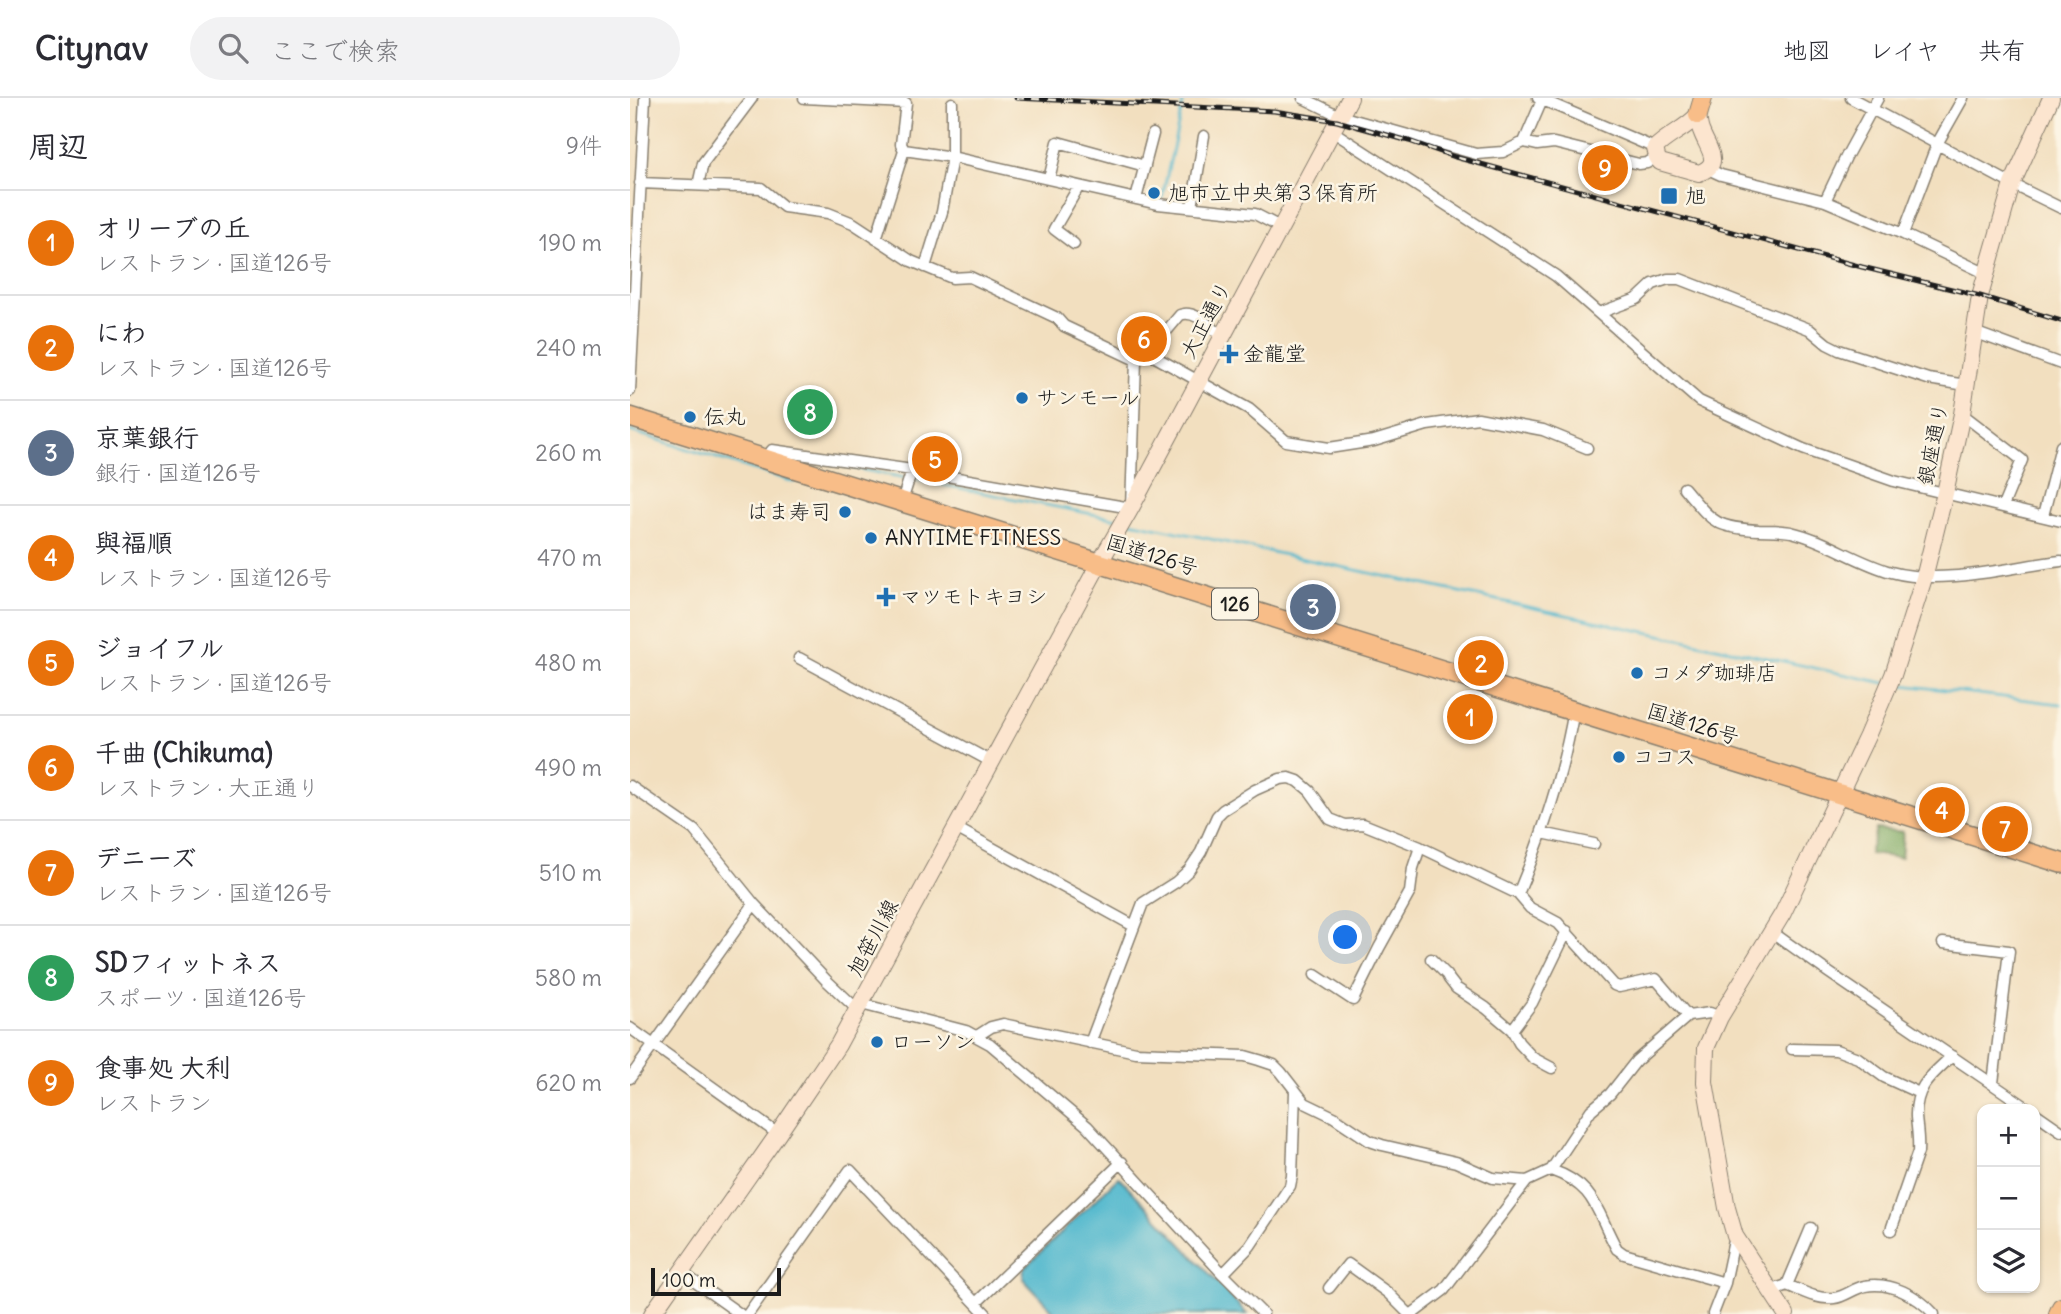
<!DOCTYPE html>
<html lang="ja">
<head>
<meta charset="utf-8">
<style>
  :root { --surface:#fff; --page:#f2f2f3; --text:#2b2b33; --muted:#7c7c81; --line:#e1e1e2; --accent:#1f6fb2 }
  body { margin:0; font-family:Delius,"Klee One",sans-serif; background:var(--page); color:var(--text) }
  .controls { position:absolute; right:21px; bottom:21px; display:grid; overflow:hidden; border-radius:14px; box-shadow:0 2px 5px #0004 }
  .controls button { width:63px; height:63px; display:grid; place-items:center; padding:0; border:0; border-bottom:2px solid var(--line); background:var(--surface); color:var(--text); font:35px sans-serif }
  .scale { position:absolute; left:21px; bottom:18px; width:130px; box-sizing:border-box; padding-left:7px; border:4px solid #1c1c1c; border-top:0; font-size:19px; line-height:24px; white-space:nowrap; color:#1c1c1c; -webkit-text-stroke:5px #fcf5e5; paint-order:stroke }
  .you { position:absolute; left:716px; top:840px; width:24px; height:24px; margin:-18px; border:5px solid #fff; border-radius:50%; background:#1a73e8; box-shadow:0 0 0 10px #1a73e833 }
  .badge { display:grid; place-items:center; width:46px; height:46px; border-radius:50%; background:var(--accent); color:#fff; font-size:23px; font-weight:700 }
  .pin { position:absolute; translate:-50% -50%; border:4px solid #fff; box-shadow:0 2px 7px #0006 }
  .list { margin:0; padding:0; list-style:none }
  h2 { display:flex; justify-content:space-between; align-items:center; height:91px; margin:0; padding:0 28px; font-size:30px }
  h2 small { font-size:23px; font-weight:400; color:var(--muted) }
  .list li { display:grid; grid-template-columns:46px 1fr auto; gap:21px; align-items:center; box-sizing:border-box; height:105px; padding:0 28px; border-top:2px solid var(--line) }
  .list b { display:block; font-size:26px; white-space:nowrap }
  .list p { margin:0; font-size:23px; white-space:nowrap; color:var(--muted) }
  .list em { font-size:23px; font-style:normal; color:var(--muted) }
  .icon { flex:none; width:38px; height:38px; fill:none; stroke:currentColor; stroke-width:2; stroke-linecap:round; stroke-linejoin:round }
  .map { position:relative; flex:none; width:1431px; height:1216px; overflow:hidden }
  header { display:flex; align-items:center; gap:42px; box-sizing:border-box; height:98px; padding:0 35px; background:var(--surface); border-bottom:2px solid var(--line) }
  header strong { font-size:33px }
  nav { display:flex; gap:38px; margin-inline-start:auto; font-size:24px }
  .search { width:490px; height:63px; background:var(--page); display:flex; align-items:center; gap:18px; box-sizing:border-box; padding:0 24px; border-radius:38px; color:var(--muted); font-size:26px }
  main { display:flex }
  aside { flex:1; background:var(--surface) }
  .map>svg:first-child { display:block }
</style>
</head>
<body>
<header>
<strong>Citynav</strong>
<div class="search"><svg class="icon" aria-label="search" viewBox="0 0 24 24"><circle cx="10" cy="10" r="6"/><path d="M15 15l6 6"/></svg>ここで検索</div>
<nav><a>地図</a><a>レイヤ</a><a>共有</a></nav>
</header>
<main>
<aside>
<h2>周辺<small>9件</small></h2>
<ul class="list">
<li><span class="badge" style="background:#e8710a">1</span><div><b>オリーブの丘</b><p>レストラン · 国道126号</p></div><em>190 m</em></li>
<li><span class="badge" style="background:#e8710a">2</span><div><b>にわ</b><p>レストラン · 国道126号</p></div><em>240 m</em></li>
<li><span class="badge" style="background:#5c6f8a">3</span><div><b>京葉銀行</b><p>銀行 · 国道126号</p></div><em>260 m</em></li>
<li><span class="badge" style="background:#e8710a">4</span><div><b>與福順</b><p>レストラン · 国道126号</p></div><em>470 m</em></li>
<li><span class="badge" style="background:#e8710a">5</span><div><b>ジョイフル</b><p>レストラン · 国道126号</p></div><em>480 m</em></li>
<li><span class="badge" style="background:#e8710a">6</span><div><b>千曲 (Chikuma)</b><p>レストラン · 大正通り</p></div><em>490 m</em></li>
<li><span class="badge" style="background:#e8710a">7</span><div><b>デニーズ</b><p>レストラン · 国道126号</p></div><em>510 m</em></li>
<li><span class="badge" style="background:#2e9e5b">8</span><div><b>SDフィットネス</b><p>スポーツ · 国道126号</p></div><em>580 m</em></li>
<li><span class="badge" style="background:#e8710a">9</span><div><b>食事処 大利</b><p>レストラン</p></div><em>620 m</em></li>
</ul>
</aside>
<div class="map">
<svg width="1431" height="1216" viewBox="0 0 1431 1216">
  <rect width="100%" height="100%" fill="#fcf5e5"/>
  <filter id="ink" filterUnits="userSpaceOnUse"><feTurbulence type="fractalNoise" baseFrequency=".0143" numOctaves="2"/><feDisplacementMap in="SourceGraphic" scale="14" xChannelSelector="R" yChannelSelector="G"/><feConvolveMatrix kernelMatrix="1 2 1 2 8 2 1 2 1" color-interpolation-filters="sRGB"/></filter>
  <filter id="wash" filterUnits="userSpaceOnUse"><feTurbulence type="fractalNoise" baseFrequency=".00686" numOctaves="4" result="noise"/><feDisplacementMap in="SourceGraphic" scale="28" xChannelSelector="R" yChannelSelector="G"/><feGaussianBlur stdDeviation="1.57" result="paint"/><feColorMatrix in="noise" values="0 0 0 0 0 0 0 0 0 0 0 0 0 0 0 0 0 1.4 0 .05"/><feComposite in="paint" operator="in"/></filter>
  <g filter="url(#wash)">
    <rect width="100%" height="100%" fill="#f2dfbf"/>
    <!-- forest -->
    <path fill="#7da860" stroke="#4c623e" stroke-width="2" d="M 1246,731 L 1273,734 L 1271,760 L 1239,756 Z"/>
    <!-- water -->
    <path fill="#4fb7cd" stroke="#366a74" stroke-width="2" d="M 489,1079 L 617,1216 L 426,1216 L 393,1181 L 394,1170 Z"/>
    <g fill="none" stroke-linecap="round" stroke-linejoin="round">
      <!-- stream -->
      <path stroke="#4fb7cd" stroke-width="2.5" d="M 532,100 L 554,0
        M 0,333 L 164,384 L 167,378
        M 202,366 L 275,380
        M 282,381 L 488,421
        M 501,424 L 1255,585
        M 1265,586 L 1431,606"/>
    </g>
  </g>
  <g filter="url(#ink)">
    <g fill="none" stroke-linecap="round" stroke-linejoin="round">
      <defs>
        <path id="street" d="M 174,0 L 276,5 L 271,46 L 274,52
          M 673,0 L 710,18 L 846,56 L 873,54 L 894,44 L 913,0
          M 908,0 L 1025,50
          M 1221,0 L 1382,86 L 1431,110
          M 702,33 L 926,178 L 1069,303 L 1173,351 L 1264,383 L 1431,423
          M 894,44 L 907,47 L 924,45 L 1009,66 L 1017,65 L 1027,59
          M 1078,71 L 1091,77 L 1195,103 L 1273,136 L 1357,176
          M 419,81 L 428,44 L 515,68
          M 10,85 L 131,90 L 154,109 L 198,115 L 223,125 L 281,163 L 322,180 L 340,179 L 427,220 L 434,228 L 506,262
          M 68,87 L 73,65 L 122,0
          M 506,101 L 523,36
          M 1195,103 L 1216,59 L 1248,0
          M 562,109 L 574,38
          M 1273,136 L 1307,46 L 1333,0
          M 246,141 L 274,52 L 322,59 L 528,106 L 625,116 L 650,129
          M 444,146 L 424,131 L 449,88
          M 295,169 L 312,114 L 322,59 L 322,5
          M 969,215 L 1007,201 L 1023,186 L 1038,181 L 1050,181 L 1179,231 L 1197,246 L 1209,252 L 1298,281 L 1336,287
          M 1344,234 L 1431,266
          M 518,255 L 619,311 L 656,343 L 699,350 L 744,343 L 797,327 L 848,320 L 913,332 L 957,350
          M 0,293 L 15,0
          M 1332,316 L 1392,362 L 1373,408
          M 136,361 L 142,352 L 282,372 L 501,410 L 506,262 L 518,255 L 550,217 C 565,211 580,229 592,238
          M 1054,390 C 1082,423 1084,430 1129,432 C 1139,432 1151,432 1161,434 C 1196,442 1226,464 1261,474 C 1313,488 1378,469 1431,463
          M 272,403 L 282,372
          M 1413,418 L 1431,348
          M 169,560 L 362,664
          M 0,688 L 64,732 L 124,806 L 196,882 L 228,912
          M 326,730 L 504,828
          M 912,735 L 964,746
          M 888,796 C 913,736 933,676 944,612
          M 1142,834 L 1198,874 L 1399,1011
          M 1313,845 L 1379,853 L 1363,985
          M 801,861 L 817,877 L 819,881 L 826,890 L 856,910 L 882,932 L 889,945 L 903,960 L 922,970
          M 685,877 L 723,902 L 749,850 L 780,794 L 783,770 L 790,749
          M 231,906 L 336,933 L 360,946 L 457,1028 L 593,1176 L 633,1216
          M 0,930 L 148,1036
          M 882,932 L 902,905 L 937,833
          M 347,938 L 361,929 L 373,926 L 506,954 L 615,958 L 629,962 L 644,967 L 651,974 L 675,1005 L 704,1019 L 740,1043 L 752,1047 L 826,1064 L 863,1080 L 897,1083
          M 460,945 L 513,805 L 546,784 L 559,772 L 571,754 L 587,718 L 593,712 L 625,692 L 650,681 L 659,680 L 668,683 L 680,693 L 700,721 L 715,727 L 733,726 L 790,749 L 888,796 L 900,810 L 928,825 L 984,887 L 989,889 L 1026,881 L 1058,918
          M 1162,951 L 1206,952 L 1228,960 L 1254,979 L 1289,995
          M 0,980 L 124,806
          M 1405,1015 L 1431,1033
          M 921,1072 C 967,1088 966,1114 987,1151 L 994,1156 L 1095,1185
          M 1261,1132 L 1288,1054 C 1289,1041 1287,1031 1286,1019 C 1285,988 1302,977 1322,958
          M 51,1174 L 110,1216
          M 593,1176 L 620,1148 L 660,1088 L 662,1078 L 665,994
          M 1157,1187 L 1181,1130
          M 699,1190 L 718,1166 L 758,1195 L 779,1216
          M 1140,1193 L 1157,1187 C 1172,1193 1187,1202 1204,1200 C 1215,1199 1224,1190 1235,1188 C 1260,1183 1288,1198 1304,1216
          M 346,1205 L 492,1064
          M 118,1216 L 220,1072 L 356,1216
          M 782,1216 L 814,1192 L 897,1083 L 921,1072 L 961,1012 L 980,996 L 1006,963 L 1058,918 L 1080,915 L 1090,919
          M 1083,1216 L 1095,1185 L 1105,1138"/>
        <path id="secondary" d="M 1068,17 C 1069,23 1069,29 1072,35 C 1078,51 1093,66 1069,75 L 1030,64 L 1027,59 L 1025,50 C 1039,36 1054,32 1068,17 Z
          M 22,1216 L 148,1036 L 208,947 L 470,464 L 501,410 L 720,0
          M 1156,1216 L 1105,1138 L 1097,1110 L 1075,984 L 1076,950 L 1090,919 L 1153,815 L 1237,638 L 1263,577 L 1294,480 L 1315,395 L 1332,316 L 1350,198 L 1382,86 L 1421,0"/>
        <path id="primary" d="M 1068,17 L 1073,0
          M 1428,1216 L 1431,1209"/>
        <path id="highway" d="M 0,319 L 1431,765"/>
      </defs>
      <!-- street casing -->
      <use href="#street" stroke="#877e6e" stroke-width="13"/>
      <!-- secondary casing -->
      <use href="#secondary" stroke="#877e6e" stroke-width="18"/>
      <!-- primary casing -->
      <use href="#primary" stroke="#877e6e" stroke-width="20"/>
      <!-- highway casing -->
      <use href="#highway" stroke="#877e6e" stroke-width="22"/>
      <!-- street -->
      <use href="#street" stroke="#fff" stroke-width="10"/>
      <!-- secondary -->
      <use href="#secondary" stroke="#fce5cf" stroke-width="16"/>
      <!-- primary -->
      <use href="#primary" stroke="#f8bd88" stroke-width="18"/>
      <!-- highway -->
      <use href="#highway" stroke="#f8bd88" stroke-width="19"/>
      <defs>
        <path id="rail" d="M 386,0 L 644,13 L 707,23 L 779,43 L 825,59 L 1232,169 L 1350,198 L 1431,223"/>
      </defs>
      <!-- rail casing -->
      <use href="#rail" stroke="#1c1c1c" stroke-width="5"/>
      <!-- rail -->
      <use href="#rail" stroke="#fcf5e5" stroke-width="2.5" stroke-dasharray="8" stroke-linecap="butt"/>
    </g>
  </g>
  <!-- markers -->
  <g fill="#1f6fb2" stroke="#fcf5e5" stroke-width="2.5">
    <circle cx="524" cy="95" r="7"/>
    <rect x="1030" y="89" width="18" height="18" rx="3.5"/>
    <path d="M595.5 245.5h7v7h7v7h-7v7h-7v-7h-7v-7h7z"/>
    <circle cx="392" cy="300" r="7"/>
    <circle cx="60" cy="319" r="7"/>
    <circle cx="215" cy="414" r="7"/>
    <circle cx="241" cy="440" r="7"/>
    <path d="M252.5 488.5h7v7h7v7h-7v7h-7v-7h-7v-7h7z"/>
    <circle cx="1007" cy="575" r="7"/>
    <circle cx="989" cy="659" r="7"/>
    <circle cx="247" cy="944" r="7"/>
  </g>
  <g text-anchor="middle" stroke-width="5" stroke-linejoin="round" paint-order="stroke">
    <!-- shield labels -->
    <rect fill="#fcf5e5" stroke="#5f5d58" stroke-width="2" x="582" y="490.5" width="46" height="31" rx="5"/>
    <g font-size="19" font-weight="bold" fill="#1c1c1c">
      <text x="605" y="513">126</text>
    </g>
    <!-- poi labels -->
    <g font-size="21" fill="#1c1c1c" stroke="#fcf5e5" text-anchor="start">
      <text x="538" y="102">旭市立中央第３保育所</text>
      <text x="1055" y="105">旭</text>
      <text x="613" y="263">金龍堂</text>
      <text x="406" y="307">サンモール</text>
      <text x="74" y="326">伝丸</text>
      <text x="201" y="421" text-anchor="end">はま寿司</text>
      <text x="255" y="447">ANYTIME FITNESS</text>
      <text x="270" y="506">マツモトキヨシ</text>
      <text x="1021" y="582">コメダ珈琲店</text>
      <text x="1003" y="666">ココス</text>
      <text x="261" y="951">ローソン</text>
    </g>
    <!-- street labels -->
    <g font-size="21" fill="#1c1c1c" stroke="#fcf5e5">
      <text transform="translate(576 222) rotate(-62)" y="7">大正通り</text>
      <text transform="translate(1303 346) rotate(-79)" y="7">銀座通り</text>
      <text transform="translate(522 457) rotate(17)" y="7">国道126号</text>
      <text transform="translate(1063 626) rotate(17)" y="7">国道126号</text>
      <text transform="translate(243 840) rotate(-62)" y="7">旭笹川線</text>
    </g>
  </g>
</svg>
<div class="controls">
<button>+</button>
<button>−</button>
<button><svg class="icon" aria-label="layers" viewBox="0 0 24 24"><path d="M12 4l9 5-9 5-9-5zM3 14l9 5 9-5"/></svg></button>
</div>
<div class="scale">100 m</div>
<div class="you"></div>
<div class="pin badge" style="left:840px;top:619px;background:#e8710a">1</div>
<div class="pin badge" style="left:851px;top:565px;background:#e8710a">2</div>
<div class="pin badge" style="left:683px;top:509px;background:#5c6f8a">3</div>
<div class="pin badge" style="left:1312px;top:712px;background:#e8710a">4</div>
<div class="pin badge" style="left:305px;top:361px;background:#e8710a">5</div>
<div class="pin badge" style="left:514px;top:241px;background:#e8710a">6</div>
<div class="pin badge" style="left:1375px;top:731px;background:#e8710a">7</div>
<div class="pin badge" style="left:180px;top:314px;background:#2e9e5b">8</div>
<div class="pin badge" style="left:975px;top:70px;background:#e8710a">9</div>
</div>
</main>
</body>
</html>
